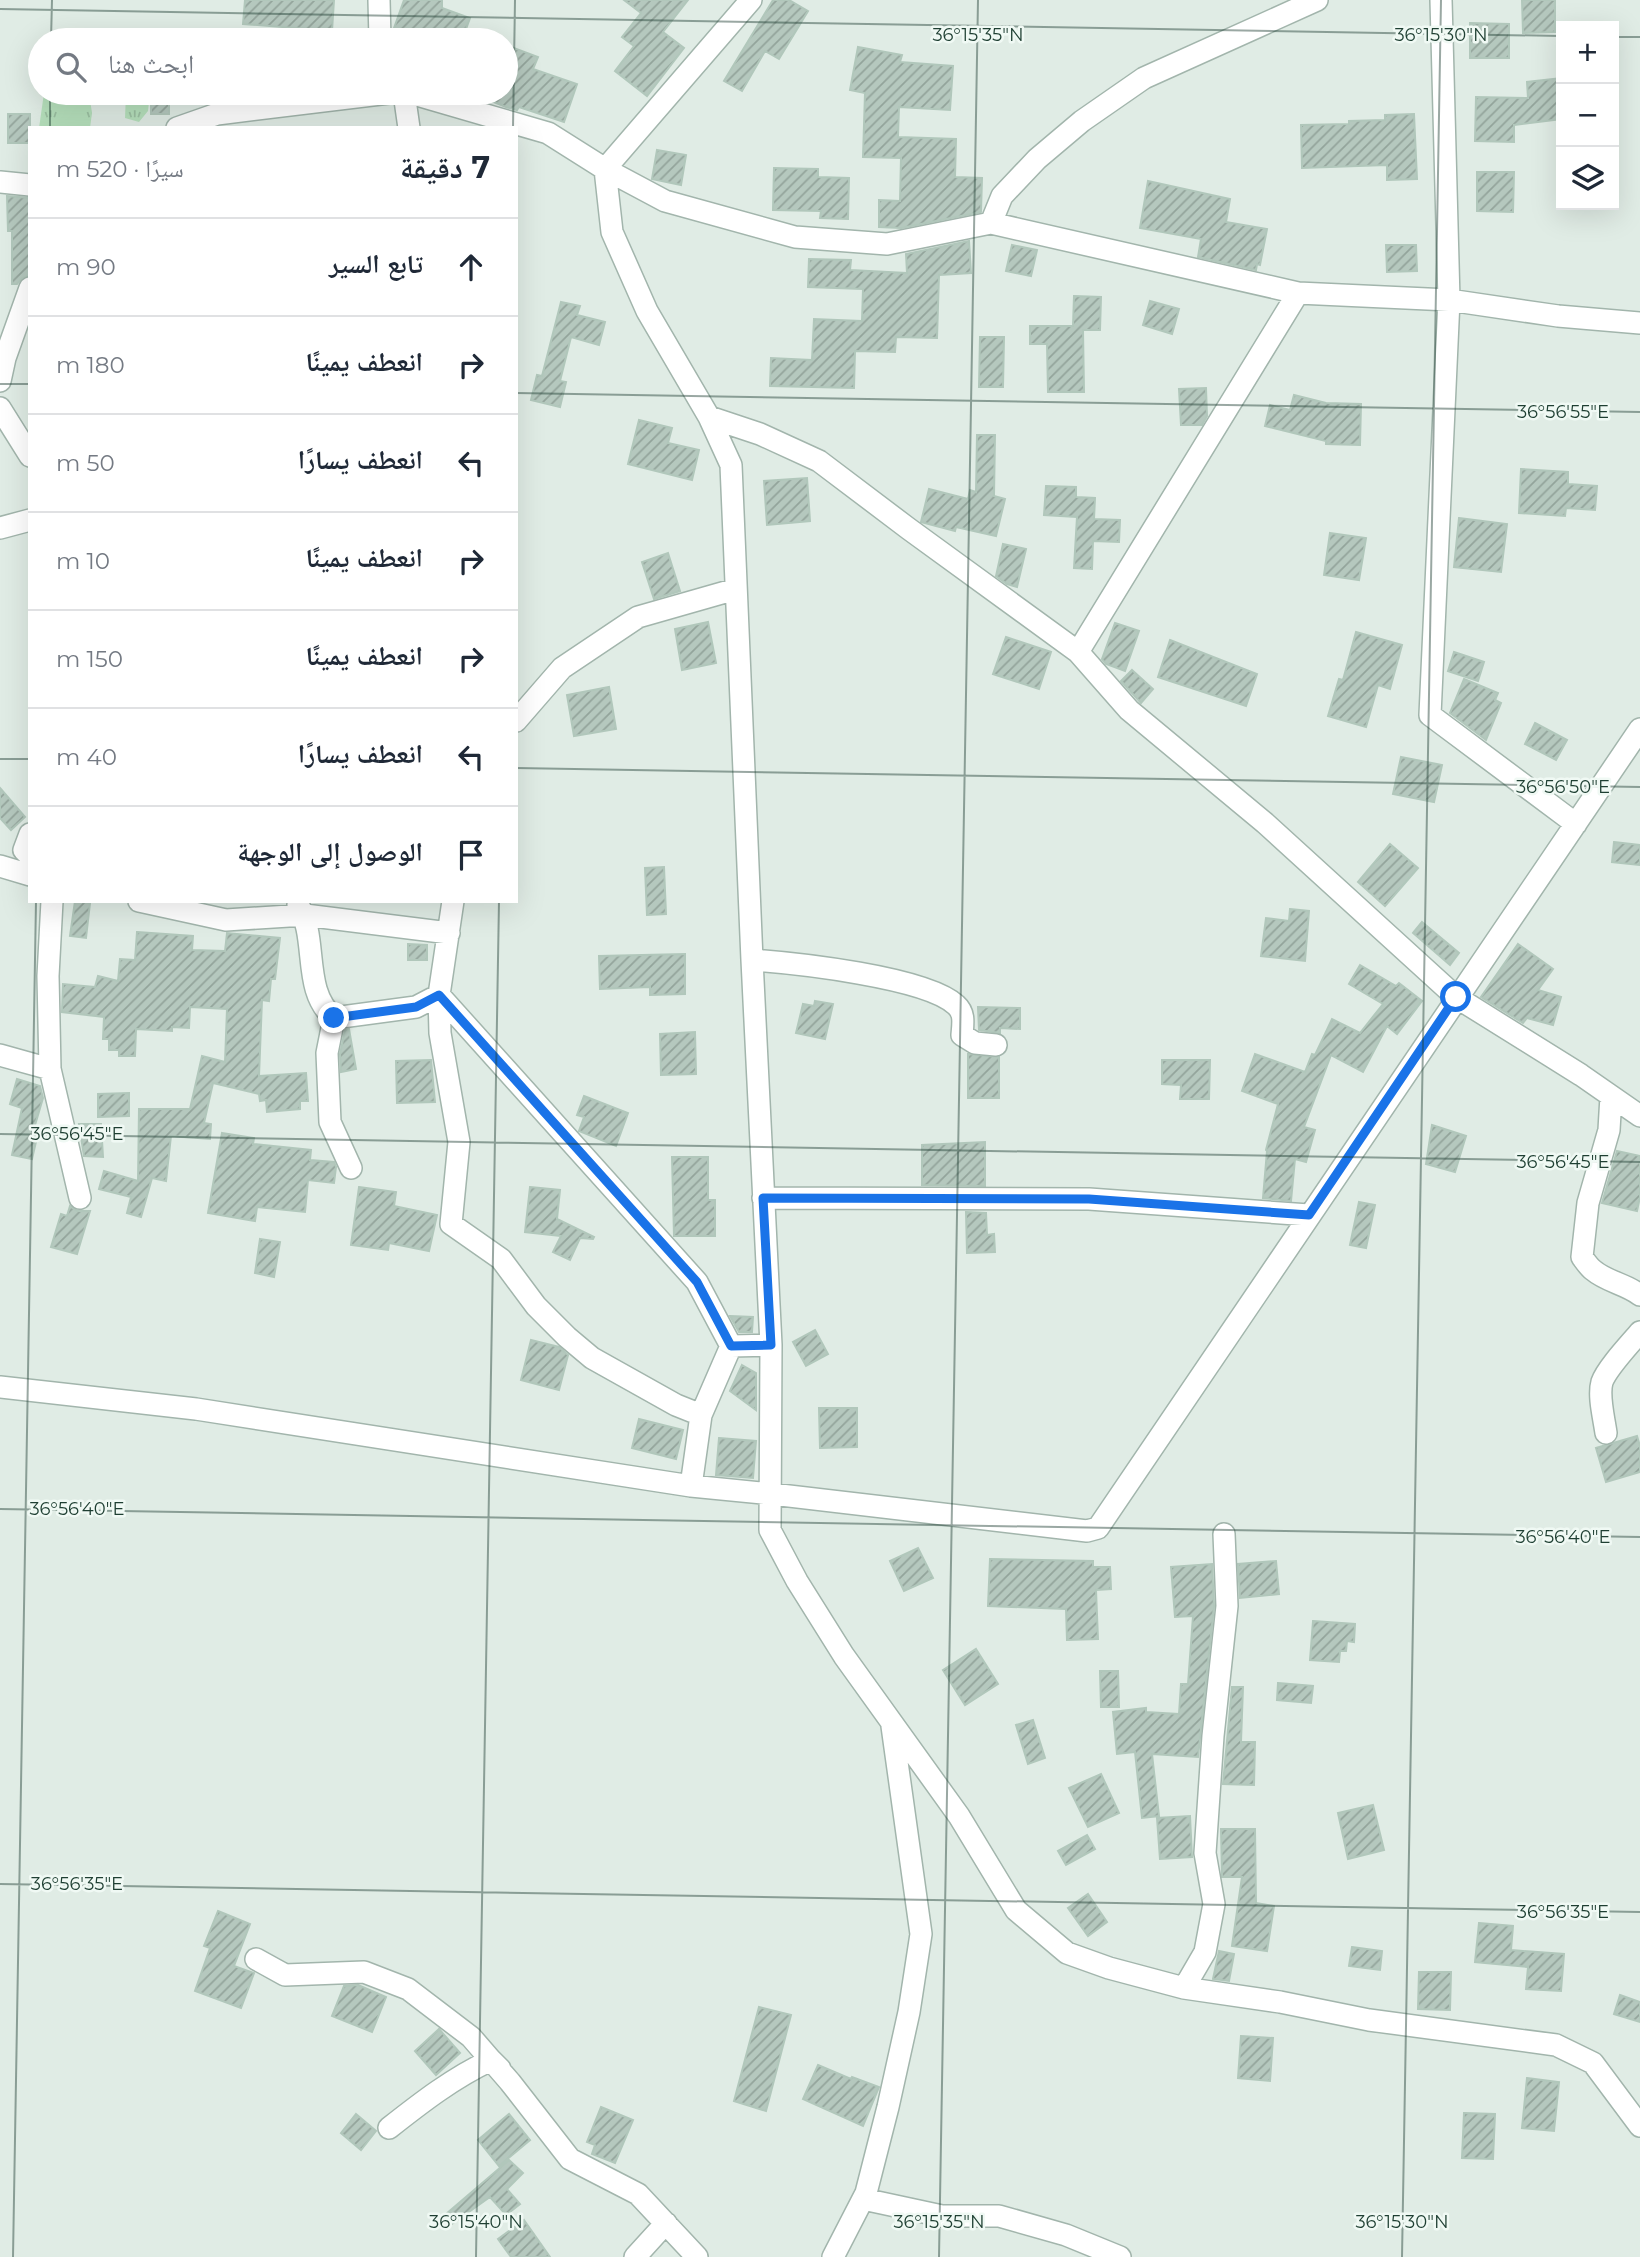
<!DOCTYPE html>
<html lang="ar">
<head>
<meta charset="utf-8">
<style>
  :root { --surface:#fff; --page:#f6f6f7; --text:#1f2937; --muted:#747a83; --line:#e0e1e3 }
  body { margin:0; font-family:Montserrat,"Noto Naskh Arabic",sans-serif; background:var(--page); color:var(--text); direction:rtl }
  .controls { position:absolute; right:21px; top:21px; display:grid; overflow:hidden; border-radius:0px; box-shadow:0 7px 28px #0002 }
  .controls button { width:63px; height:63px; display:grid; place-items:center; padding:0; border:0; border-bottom:2px solid var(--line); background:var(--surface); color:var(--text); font:35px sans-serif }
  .stop { position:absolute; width:21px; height:21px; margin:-16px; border:5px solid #1a73e8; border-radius:50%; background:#fff }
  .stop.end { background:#1a73e8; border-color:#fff; box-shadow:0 2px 7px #0008 }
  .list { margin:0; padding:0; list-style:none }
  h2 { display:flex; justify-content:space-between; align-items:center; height:91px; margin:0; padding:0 28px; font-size:30px }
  h2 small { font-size:23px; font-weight:400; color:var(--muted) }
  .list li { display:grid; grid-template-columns:46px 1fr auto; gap:21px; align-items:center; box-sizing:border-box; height:98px; padding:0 28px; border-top:2px solid var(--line) }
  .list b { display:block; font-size:26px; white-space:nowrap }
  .list em { font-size:23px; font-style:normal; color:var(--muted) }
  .icon { flex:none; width:38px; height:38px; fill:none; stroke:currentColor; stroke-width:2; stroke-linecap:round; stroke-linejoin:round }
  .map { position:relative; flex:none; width:1640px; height:2257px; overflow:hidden; direction:ltr }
  .search { position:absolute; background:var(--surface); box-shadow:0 7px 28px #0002; left:28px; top:28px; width:490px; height:77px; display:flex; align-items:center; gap:18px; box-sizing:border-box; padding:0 24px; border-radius:38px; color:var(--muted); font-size:26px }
  .panel { position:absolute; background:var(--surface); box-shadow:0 7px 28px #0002; left:28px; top:126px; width:490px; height:777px; border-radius:0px; direction:rtl }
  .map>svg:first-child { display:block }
</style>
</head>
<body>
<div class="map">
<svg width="1640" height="2257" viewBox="0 0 1640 2257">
  <defs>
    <pattern id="grass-tufts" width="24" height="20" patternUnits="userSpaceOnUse" patternTransform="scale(1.75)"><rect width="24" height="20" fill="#b6e0bc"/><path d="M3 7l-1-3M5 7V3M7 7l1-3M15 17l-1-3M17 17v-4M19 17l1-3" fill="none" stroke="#9cc1a2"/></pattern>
    <pattern id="building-hatch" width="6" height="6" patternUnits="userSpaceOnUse" patternTransform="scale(1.75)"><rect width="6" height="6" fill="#b5c8be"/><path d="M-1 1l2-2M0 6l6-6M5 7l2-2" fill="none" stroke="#93a49b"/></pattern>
  </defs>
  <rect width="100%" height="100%" fill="#e0ece5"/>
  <!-- grass -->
  <path fill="url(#grass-tufts)" d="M 44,93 L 89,93 L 92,113 L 90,128 L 39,128 Z
    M 126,93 L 150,93 L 148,111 L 139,122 L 125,118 Z"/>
  <!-- building -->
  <path fill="url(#building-hatch)" stroke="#b1c7bb" stroke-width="2" d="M 245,0 L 334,0 L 332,31 L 243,24 Z
    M 404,0 L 442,0 L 442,8 L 470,18 L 462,40 L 393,40 L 393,31 Z
    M 624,0 L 688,0 L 663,32 L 684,48 L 647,96 L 615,71 L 634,46 L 622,37 L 641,13 Z
    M 773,0 L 789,0 L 808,11 L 779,59 L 765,51 L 742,91 L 724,81 Z
    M 1522,0 L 1555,0 L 1555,32 L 1523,33 Z
    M 1470,23 L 1509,24 L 1509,58 L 1470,58 Z
    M 506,45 L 538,57 L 533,69 L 577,84 L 564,122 L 519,107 L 517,110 L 506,107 L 474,94 L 506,93 Z
    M 858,47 L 902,55 L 900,62 L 953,66 L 950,110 L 899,107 L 898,137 L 956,139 L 955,177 L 982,178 L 981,212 L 901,228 L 879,227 L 879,200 L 900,201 L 901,158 L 863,157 L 865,93 L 850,90 Z
    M 1561,78 L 1561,119 L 1514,125 L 1514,142 L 1475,141 L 1476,97 L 1528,98 L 1527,82 Z
    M 151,93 L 169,93 L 169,114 L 151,114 Z
    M 8,114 L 30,114 L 30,143 L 8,143 Z
    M 1414,114 L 1417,179 L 1387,180 L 1387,165 L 1302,168 L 1301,125 L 1349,124 L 1349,121 L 1385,120 L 1385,115 Z
    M 657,150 L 686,155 L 681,185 L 652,179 Z
    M 774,168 L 818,169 L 818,177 L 849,178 L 848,219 L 820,218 L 821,211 L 773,210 Z
    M 1477,172 L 1514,172 L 1513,212 L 1477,211 Z
    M 1148,181 L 1230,199 L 1226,222 L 1267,229 L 1260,265 L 1257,264 L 1256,270 L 1198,257 L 1201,239 L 1140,228 Z
    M 7,196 L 30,198 L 30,275 L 22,278 L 17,284 L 12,284 L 12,231 L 8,231 Z
    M 969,241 L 971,273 L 939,275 L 937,338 L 896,337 L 895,352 L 855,351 L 854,388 L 770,386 L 771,358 L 812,360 L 814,319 L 862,321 L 863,289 L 808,287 L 809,259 L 851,260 L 850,270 L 907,273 L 906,254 Z
    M 1012,245 L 1037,250 L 1031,276 L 1006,271 Z
    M 1386,245 L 1416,245 L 1417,271 L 1387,272 Z
    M 1074,296 L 1101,297 L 1100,330 L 1083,330 L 1084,392 L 1048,392 L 1047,344 L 1030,344 L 1030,326 L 1073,326 Z
    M 1150,301 L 1179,309 L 1172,334 L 1143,325 Z
    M 561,302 L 580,306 L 577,315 L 605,322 L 599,345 L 571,337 L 560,381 L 566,382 L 560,407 L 531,400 L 537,375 L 542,376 Z
    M 980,337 L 1004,337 L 1003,387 L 979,387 Z
    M 1206,388 L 1207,416 L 1202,425 L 1181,425 L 1179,389 Z
    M 1294,395 L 1326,403 L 1361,404 L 1360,445 L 1326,444 L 1326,441 L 1265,426 L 1270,405 L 1290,410 Z
    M 639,420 L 672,428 L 668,443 L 699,450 L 692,480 L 628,464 Z
    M 977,435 L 995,435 L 994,496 L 1005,499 L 996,536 L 956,527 L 955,531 L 921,522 L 929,489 L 968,499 L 970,490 L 976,492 Z
    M 1521,469 L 1568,472 L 1568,484 L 1597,486 L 1595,510 L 1566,508 L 1565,516 L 1519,513 Z
    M 807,478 L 810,521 L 767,525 L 764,481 Z
    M 1046,486 L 1076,487 L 1076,497 L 1095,498 L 1094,519 L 1120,520 L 1119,542 L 1093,541 L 1092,569 L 1074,568 L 1077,517 L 1044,515 Z
    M 1459,518 L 1507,524 L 1501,572 L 1454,567 Z
    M 1330,533 L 1366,538 L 1359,580 L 1324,575 Z
    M 1003,544 L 1026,549 L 1017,587 L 1007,584 L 996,576 Z
    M 668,553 L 680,591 L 654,599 L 642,562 Z
    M 708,622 L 716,663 L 682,670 L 675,629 Z
    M 1115,623 L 1139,631 L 1125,671 L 1106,664 L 1102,659 Z
    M 1356,632 L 1402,645 L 1390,689 L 1378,685 L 1366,727 L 1328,716 L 1339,679 L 1343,680 Z
    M 1006,637 L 1051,652 L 1039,689 L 993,674 Z
    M 1170,640 L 1257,674 L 1246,706 L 1158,677 Z
    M 1454,652 L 1484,662 L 1478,681 L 1448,671 Z
    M 1132,670 L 1153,689 L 1141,703 L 1121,681 Z
    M 1464,679 L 1498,693 L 1495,700 L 1501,703 L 1486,740 L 1450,713 Z
    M 609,687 L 616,729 L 574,736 L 567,695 Z
    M 1535,723 L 1567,740 L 1556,760 L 1525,744 Z
    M 1401,757 L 1442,765 L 1434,802 L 1393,794 Z
    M 0,788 L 25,817 L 11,830 L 0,818 Z
    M 1614,842 L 1640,845 L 1640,865 L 1612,862 Z
    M 1390,844 L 1418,868 L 1385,906 L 1358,882 Z
    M 664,867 L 666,914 L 647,915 L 645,868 Z
    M 75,901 L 90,903 L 86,938 L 70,936 Z
    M 1290,909 L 1309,911 L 1305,961 L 1261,956 L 1266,918 L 1289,921 Z
    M 1422,922 L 1459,953 L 1450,965 L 1413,933 Z
    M 137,932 L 193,936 L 192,950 L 225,951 L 227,933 L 280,938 L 275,979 L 271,979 L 269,1001 L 262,1000 L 259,1076 L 306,1073 L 308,1101 L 300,1101 L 300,1109 L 267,1112 L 266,1100 L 260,1101 L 259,1094 L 213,1083 L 204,1123 L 211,1124 L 210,1139 L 171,1136 L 166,1181 L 152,1178 L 141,1217 L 127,1213 L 131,1197 L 99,1189 L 104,1171 L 138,1181 L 139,1109 L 190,1109 L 202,1056 L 225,1062 L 227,1009 L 190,1007 L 189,1028 L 172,1027 L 172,1031 L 136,1029 L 135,1056 L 119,1056 L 119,1050 L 109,1050 L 109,1039 L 103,1039 L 104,1017 L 62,1012 L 63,984 L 95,987 L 98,976 L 118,981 L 120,959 L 135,960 Z
    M 408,944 L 427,945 L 427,960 L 408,960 Z
    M 1518,944 L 1553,969 L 1538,990 L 1561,997 L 1553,1025 L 1527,1018 L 1523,1023 L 1481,997 Z
    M 685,954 L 685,994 L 650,995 L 650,987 L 600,989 L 599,956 Z
    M 1360,965 L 1396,986 L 1399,983 L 1422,1001 L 1397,1034 L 1387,1026 L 1363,1072 L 1331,1055 L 1304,1127 L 1315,1130 L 1306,1162 L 1295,1159 L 1291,1201 L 1263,1198 L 1267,1151 L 1266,1150 L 1278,1104 L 1242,1091 L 1255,1054 L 1305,1072 L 1312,1054 L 1315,1055 L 1332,1019 L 1360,1033 L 1383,1004 L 1349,984 Z
    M 815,1001 L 833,1004 L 825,1039 L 796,1033 L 803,1004 L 814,1006 Z
    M 978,1007 L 1020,1008 L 1020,1029 L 1000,1028 L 1000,1033 L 979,1030 Z
    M 349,1029 L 356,1069 L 341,1072 L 340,1054 L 345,1030 Z
    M 695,1032 L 696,1074 L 661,1075 L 660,1034 Z
    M 968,1054 L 999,1057 L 999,1098 L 968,1098 Z
    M 431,1060 L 435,1102 L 397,1103 L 396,1061 Z
    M 1162,1060 L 1210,1060 L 1209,1099 L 1180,1099 L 1181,1085 L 1162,1084 Z
    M 17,1079 L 40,1086 L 43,1098 L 33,1132 L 38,1133 L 32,1159 L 12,1155 L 22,1108 L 10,1104 Z
    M 129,1093 L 129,1116 L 98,1117 L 98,1094 Z
    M 584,1096 L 628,1113 L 616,1146 L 579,1131 L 584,1117 L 577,1115 Z
    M 79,1124 L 101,1124 L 103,1157 L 84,1156 Z
    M 1432,1125 L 1466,1136 L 1455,1172 L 1426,1164 Z
    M 222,1133 L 254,1138 L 253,1144 L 311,1150 L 310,1160 L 334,1162 L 336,1167 L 334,1183 L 308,1180 L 305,1212 L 257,1207 L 255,1221 L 208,1213 Z
    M 985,1142 L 985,1186 L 922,1185 L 922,1145 Z
    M 1617,1151 L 1640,1156 L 1640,1197 L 1637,1211 L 1602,1203 Z
    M 672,1157 L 708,1157 L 708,1200 L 715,1200 L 715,1236 L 674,1236 Z
    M 359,1187 L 396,1192 L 394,1206 L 437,1215 L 429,1251 L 389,1243 L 388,1250 L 351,1245 Z
    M 530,1187 L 560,1190 L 557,1219 L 594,1237 L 593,1239 L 580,1238 L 570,1260 L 553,1252 L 561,1236 L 525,1232 Z
    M 1359,1202 L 1375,1205 L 1366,1248 L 1350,1245 Z
    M 70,1206 L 77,1211 L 90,1211 L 77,1254 L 51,1247 L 61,1214 L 67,1216 Z
    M 966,1212 L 986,1213 L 987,1235 L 994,1234 L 995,1252 L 967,1253 Z
    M 260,1239 L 280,1242 L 274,1277 L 255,1273 Z
    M 730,1316 L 753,1317 L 752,1332 L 739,1332 Z
    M 815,1330 L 828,1354 L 806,1366 L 793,1342 Z
    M 531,1340 L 559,1347 L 568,1355 L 559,1390 L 521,1380 Z
    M 742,1365 L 756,1373 L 756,1410 L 730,1391 Z
    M 819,1408 L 857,1408 L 857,1447 L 820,1448 Z
    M 639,1419 L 683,1430 L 676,1459 L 632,1448 Z
    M 1637,1436 L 1640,1446 L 1640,1472 L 1606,1482 L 1596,1448 Z
    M 719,1438 L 756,1441 L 753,1478 L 716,1475 Z
    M 918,1548 L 933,1578 L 904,1591 L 890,1561 Z
    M 990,1559 L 1093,1561 L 1093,1567 L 1110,1567 L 1111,1589 L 1096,1590 L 1098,1639 L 1067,1640 L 1066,1609 L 988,1606 Z
    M 1276,1561 L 1279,1594 L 1240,1598 L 1238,1564 Z
    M 1212,1564 L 1214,1606 L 1198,1757 L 1152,1754 L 1159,1816 L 1142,1818 L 1135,1752 L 1117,1754 L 1113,1712 L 1146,1708 L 1146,1712 L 1179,1714 L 1181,1684 L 1188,1684 L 1193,1616 L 1175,1617 L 1171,1567 Z
    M 1313,1621 L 1355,1624 L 1354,1642 L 1347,1641 L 1346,1651 L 1340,1651 L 1339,1662 L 1310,1660 Z
    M 976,1649 L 998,1684 L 965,1705 L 943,1670 Z
    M 1100,1671 L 1118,1671 L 1119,1707 L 1101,1707 Z
    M 1278,1683 L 1313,1686 L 1311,1703 L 1277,1700 Z
    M 1232,1687 L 1243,1687 L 1241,1742 L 1255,1742 L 1254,1785 L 1223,1784 Z
    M 1033,1720 L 1045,1758 L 1028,1764 L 1016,1725 Z
    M 1101,1774 L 1119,1813 L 1088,1827 L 1069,1788 Z
    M 1373,1805 L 1384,1850 L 1348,1859 L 1338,1813 Z
    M 1190,1816 L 1192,1857 L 1160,1859 L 1157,1818 Z
    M 1221,1829 L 1255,1829 L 1256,1903 L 1274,1906 L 1267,1951 L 1232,1946 L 1242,1877 L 1222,1877 Z
    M 1087,1835 L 1095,1849 L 1066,1865 L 1058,1851 Z
    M 1088,1894 L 1107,1922 L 1088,1936 L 1068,1908 Z
    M 218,1911 L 250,1924 L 234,1966 L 254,1973 L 241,2008 L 195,1991 L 210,1948 L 204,1946 Z
    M 1479,1923 L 1513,1926 L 1511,1950 L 1564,1954 L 1561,1991 L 1526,1989 L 1528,1967 L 1475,1962 Z
    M 1352,1947 L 1382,1951 L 1380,1970 L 1349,1966 Z
    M 1219,1951 L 1234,1954 L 1229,1981 L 1213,1979 Z
    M 1419,1972 L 1451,1972 L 1450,2010 L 1418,2009 Z
    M 358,1985 L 386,1997 L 372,2032 L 332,2016 L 344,1986 Z
    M 1620,1995 L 1640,2002 L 1640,2022 L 1614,2014 Z
    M 759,2007 L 791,2015 L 766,2111 L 734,2101 Z
    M 439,2029 L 460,2053 L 436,2075 L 415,2051 Z
    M 1241,2036 L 1273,2038 L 1270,2081 L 1238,2078 Z
    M 818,2065 L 851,2079 L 852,2077 L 879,2087 L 863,2126 L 803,2099 Z
    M 1527,2078 L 1559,2082 L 1554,2131 L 1522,2128 Z
    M 601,2107 L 633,2120 L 615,2163 L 592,2154 L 595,2145 L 587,2142 Z
    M 1464,2113 L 1495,2114 L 1493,2159 L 1462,2158 Z
    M 356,2114 L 376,2131 L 361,2150 L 341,2133 Z
    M 509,2114 L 530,2140 L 499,2166 L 478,2140 Z
    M 509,2160 L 523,2173 L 507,2189 L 520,2204 L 506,2215 L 490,2197 L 452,2224 L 445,2215 Z
    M 524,2220 L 550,2257 L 511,2257 L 498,2239 Z"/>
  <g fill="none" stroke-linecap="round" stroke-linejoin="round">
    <defs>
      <path id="minor" d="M 379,0 L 380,40
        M 751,0 L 605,169 L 665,201 L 795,237 L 887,244 L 991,223 L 1298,293 L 1449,300 L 1558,316 L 1640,323
        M 1441,0 L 1449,300 L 1430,715 L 1576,824
        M 404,93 L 409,128
        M 410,93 L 548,133 L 605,169 L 612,232 L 647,311 L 709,417 L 731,465 L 752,960 L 771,1345 L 770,1530 L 797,1581 L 844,1656 L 959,1816 L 1016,1910 L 1067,1953 L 1109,1968 L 1184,1988 L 1280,2002 L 1369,2020 L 1556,2045 L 1593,2063 L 1640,2126
        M 177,128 L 217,114 L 389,93
        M 0,182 L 30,185
        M 991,223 L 1002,196 L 1037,159 L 1082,121 L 1144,78 L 1317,0
        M 0,381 L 5,358 L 30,288
        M 0,408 L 30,456
        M 709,417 L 760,434 L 819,461 L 909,529 L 1078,652 L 1129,710 L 1265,823 L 1456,997 L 1581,1075 L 1640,1116
        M 0,528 L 30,520
        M 1078,652 L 1298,293
        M 516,721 L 562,668 L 638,617 L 736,589
        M 30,834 L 24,850 L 30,856
        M 0,866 L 30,875
        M 52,901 L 48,976 L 50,1069 L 80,1198
        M 139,901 L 226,920 L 305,915 L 449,933
        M 453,901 L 439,995 L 440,1033 L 459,1142 L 451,1224 L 501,1259 L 536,1306 L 567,1337 L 592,1358 L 676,1405 L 701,1415
        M 298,905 C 319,938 301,990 334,1018 L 327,1053 L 330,1122 L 351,1168
        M 752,960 C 795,963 926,977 956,1005 C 965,1013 963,1023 962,1035 L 975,1043 L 996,1045
        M 439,995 L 697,1282 L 731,1346 L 771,1345
        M 334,1018 L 416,1007 L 439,995
        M 0,1055 L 50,1069
        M 1611,1096 L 1609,1130 L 1588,1203 L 1582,1257 C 1585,1261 1589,1267 1593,1270 C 1607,1282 1626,1284 1640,1295
        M 763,1198 L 1089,1199 L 1309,1215
        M 0,1387 L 196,1409 L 691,1486 L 772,1494 L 1087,1531 L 1098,1528 L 1640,729
        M 1606,1433 C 1604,1418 1598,1396 1602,1382 C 1607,1368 1630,1344 1640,1332
        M 691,1486 L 701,1415 L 731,1346
        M 256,1959 L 285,1975 L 364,1972 L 408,1989 L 471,2037 L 510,2082 L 570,2159 L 638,2194 L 697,2257
        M 1184,1988 L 1205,1952 L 1214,1904 L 1205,1853 L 1213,1736 L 1227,1606 L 1224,1534
        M 389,2128 C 422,2102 453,2078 491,2060 L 500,2069
        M 863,2199 L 942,2216 L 999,2216 L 1066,2235 L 1120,2257
        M 635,2257 L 666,2223
        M 833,2257 L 866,2193 L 888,2107 L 909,2012 L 921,1934 L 892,1726"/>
    </defs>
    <!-- minor casing -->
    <use href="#minor" stroke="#a2b5ac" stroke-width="24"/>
    <!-- minor -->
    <use href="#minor" stroke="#fff" stroke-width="21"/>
  </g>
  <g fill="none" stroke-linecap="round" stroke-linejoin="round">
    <!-- route -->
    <path stroke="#1a73e8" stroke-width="9" d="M 334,1018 L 416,1007 L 439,995 L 697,1282 L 731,1346 L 771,1345 L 763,1198 L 1089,1199 L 1309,1215 L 1456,997"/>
  </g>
  <!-- ticks -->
  <path fill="none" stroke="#1e3f32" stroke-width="2" stroke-opacity="0.45" d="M 0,9 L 1561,36M 1614,37 L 1640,37M 51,40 L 52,0M 50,128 L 50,93M 513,128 L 515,0M 0,384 L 30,384M 516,393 L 1640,412M 0,759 L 30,759M 516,768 L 1640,787M 0,1134 L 1640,1162M 0,1509 L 1640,1537M 0,1884 L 1640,1912M 13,2257 L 36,901M 476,2257 L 499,901M 939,2257 L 978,0M 1402,2257 L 1441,0"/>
  <g font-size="18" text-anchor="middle" fill="#1e3f32" stroke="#f0f9f4" stroke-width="5" stroke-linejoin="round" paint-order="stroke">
    <text x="978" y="41">36°15'35"N</text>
    <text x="1441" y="41">36°15'30"N</text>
    <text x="1563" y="418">36°56'55"E</text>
    <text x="1563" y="793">36°56'50"E</text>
    <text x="77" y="1140">36°56'45"E</text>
    <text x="1563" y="1168">36°56'45"E</text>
    <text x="77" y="1515">36°56'40"E</text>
    <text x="1563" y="1543">36°56'40"E</text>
    <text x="77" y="1890">36°56'35"E</text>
    <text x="1563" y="1918">36°56'35"E</text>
    <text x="476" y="2228">36°15'40"N</text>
    <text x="939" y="2228">36°15'35"N</text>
    <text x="1402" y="2228">36°15'30"N</text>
  </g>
</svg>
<div class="controls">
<button>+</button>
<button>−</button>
<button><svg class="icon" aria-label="layers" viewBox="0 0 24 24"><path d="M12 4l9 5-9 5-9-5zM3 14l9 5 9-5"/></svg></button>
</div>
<div class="stop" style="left:1456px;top:997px"></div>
<div class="stop end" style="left:334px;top:1018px"></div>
<div class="search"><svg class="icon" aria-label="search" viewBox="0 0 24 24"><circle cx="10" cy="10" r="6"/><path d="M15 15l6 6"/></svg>ابحث هنا</div>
<section class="panel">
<h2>7 دقيقة<small>سيرًا · 520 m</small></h2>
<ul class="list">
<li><svg class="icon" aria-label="ahead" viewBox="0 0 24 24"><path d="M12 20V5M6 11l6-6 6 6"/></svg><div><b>تابع السير</b></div><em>90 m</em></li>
<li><svg class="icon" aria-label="right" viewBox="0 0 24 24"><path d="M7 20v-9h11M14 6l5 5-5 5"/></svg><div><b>انعطف يمينًا</b></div><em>180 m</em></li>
<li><svg class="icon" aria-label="left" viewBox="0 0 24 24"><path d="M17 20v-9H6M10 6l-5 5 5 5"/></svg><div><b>انعطف يسارًا</b></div><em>50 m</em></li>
<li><svg class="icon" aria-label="right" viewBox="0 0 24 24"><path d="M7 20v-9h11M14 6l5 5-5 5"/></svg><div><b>انعطف يمينًا</b></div><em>10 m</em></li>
<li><svg class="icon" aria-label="right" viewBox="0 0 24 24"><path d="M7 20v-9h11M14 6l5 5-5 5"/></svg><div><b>انعطف يمينًا</b></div><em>150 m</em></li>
<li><svg class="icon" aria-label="left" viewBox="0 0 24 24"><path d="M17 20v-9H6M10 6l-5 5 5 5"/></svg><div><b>انعطف يسارًا</b></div><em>40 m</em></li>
<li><svg class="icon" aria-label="arrive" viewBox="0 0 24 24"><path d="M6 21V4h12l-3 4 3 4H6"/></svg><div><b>الوصول إلى الوجهة</b></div></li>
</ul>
</section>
</div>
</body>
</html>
